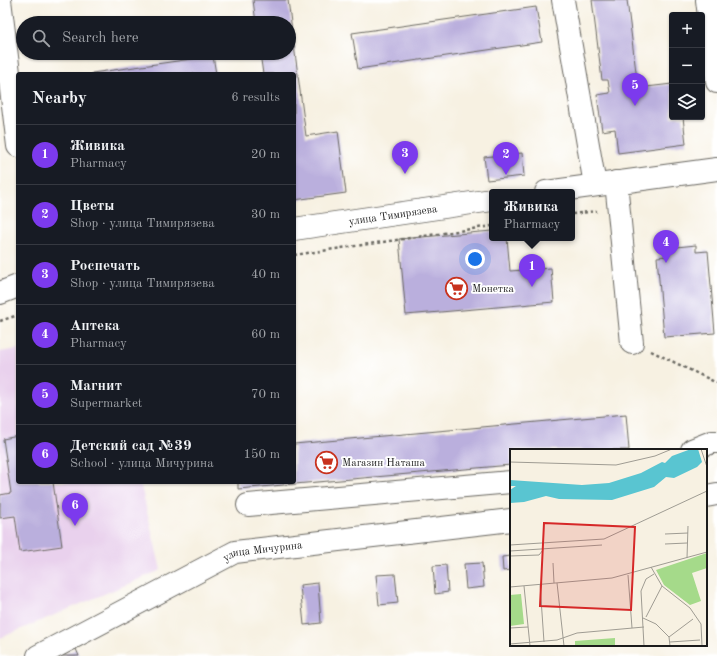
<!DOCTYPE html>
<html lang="en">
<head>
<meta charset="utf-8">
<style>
  :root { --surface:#171b24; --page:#242831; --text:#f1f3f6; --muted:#9ea1a6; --line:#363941; --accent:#7c3aed }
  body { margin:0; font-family:"Old Standard TT",serif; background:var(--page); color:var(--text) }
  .controls { position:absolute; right:12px; top:12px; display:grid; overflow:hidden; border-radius:4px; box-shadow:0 1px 3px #0004 }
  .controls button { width:36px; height:36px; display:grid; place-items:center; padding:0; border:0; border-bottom:1px solid var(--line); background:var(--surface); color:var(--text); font:20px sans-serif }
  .you { position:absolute; left:475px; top:259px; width:14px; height:14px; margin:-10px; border:3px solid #fff; border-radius:50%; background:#1a73e8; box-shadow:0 0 0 6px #1a73e833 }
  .badge { display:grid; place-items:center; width:26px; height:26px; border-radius:50%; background:var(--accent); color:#fff; font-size:13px; font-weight:700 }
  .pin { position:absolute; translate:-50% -33px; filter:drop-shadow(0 1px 2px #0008) }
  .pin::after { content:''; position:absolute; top:21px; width:14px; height:12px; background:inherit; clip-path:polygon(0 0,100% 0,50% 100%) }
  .popup { position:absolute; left:489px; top:189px; width:86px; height:52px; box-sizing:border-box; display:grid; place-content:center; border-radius:4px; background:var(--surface); filter:drop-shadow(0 1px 3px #0005); font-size:13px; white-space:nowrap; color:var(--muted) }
  .popup b { font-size:15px; color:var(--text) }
  .popup::after { content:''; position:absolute; left:50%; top:100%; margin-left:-8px; border:8px solid transparent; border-top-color:var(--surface) }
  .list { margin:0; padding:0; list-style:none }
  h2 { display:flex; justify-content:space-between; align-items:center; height:52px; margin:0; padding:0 16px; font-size:17px }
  h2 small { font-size:13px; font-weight:400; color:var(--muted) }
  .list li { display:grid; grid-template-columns:26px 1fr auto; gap:12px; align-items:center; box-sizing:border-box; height:60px; padding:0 16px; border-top:1px solid var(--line) }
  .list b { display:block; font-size:15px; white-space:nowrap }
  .list p { margin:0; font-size:13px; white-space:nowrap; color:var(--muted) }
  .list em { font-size:13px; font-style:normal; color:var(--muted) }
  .icon { flex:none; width:22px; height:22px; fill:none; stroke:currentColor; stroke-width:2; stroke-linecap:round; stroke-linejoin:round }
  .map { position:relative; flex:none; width:717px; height:656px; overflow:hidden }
  .search { position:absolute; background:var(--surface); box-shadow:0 1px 3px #0004; left:16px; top:16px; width:280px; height:44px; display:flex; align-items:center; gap:10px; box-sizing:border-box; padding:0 14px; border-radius:22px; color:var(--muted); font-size:15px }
  .panel { position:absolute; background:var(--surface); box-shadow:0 1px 3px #0004; left:16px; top:72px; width:280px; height:412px; border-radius:4px }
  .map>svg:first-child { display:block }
</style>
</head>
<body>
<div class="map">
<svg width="717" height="656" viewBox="0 0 717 656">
  <rect width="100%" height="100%" fill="#fff"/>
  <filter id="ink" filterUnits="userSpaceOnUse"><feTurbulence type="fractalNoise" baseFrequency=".025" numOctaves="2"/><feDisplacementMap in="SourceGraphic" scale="8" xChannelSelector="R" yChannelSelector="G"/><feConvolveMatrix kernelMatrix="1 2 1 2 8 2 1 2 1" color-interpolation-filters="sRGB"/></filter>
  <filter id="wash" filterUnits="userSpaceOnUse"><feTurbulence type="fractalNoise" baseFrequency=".012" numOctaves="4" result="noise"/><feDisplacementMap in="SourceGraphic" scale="16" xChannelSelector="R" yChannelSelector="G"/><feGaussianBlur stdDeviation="0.9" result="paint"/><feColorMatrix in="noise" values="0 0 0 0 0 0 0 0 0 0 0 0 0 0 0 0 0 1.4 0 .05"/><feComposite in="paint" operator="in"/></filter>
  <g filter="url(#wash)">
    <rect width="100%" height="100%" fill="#f7f1e2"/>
    <!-- built -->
    <path fill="#e9d1ed" d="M 18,349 L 18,482 L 140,482 L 161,570 L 0,638 L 0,352 Z"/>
    <g id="blocks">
      <!-- building -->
      <path fill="#baafdd" d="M 253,0 L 288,0 L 306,136 L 338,131 L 346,193 L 294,200 L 294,74 L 263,74 L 260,53 L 289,53 L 289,23 L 256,23 Z
        M 592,0 L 627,0 L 638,88 L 672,84 L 672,117 L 683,117 L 686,144 L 618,153 L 615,129 L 602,131 L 597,95 L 610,93 L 608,80 L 602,80 Z
        M 536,7 L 542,42 L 358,69 L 352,33 Z
        M 213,56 L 216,74 L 92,74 L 92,73 Z
        M 522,153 L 524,176 L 487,180 L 484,157 Z
        M 492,231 L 492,238 L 507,238 L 510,271 L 551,268 L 554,302 L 406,315 L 399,239 Z
        M 696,245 L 696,252 L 708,251 L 715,333 L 664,337 L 657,257 L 668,256 L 667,248 Z
        M 626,414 L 629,450 L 511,450 L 511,465 L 238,489 L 238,482 L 294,482 L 294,444 Z
        M 18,436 L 18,482 L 53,482 L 62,546 L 20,552 L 15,516 L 0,518 L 0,495 L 11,493 L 3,439 Z
        M 511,556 L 511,570 L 503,571 L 502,557 Z
        M 482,563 L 484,587 L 466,589 L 464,564 Z
        M 446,565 L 448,592 L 435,594 L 433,566 Z
        M 395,574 L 398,603 L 379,605 L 376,575 Z
        M 318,583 L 321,623 L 304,625 L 300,585 Z
        M 76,649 L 79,656 L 61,656 Z"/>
    </g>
  </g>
  <g filter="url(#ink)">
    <use href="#blocks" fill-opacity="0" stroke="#696761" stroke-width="1"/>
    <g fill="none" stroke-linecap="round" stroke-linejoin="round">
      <defs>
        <g id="minor">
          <path d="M 0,0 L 18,146"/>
          <path d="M 563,0 L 595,185"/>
          <path d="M 707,0 L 717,82"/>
          <path d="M 616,182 L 632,343"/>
          <path d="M 546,192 L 717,169"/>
          <path id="s1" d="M 294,229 L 492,200"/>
          <path d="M 0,293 L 18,286"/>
          <path d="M 692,450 L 712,442 L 717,442"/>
          <path d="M 706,496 L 717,494"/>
          <path d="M 248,505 L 511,482"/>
          <path id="s2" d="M 38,656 L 235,552 L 511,520"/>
        </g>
      </defs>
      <!-- minor casing -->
      <use href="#minor" stroke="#696761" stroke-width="24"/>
      <!-- path -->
      <path stroke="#696761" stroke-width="2.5" stroke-dasharray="3 3" stroke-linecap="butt" d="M 572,214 L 597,211
        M 294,255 L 492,226
        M 0,321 L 18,315
        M 651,351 L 717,383"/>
      <!-- minor -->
      <use href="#minor" stroke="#fff" stroke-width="22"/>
    </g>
  </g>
  <!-- icons -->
  <defs>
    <symbol id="supermarket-ring" viewBox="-11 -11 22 22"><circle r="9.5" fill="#fff" stroke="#c8321e" stroke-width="1.5"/><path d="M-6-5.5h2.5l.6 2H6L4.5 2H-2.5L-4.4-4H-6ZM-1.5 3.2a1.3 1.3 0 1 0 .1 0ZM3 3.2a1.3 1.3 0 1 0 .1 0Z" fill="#c8321e"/></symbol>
  </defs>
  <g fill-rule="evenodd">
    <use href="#supermarket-ring" x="444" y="276" width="25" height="25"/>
    <use href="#supermarket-ring" x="314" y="450" width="25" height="25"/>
  </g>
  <g text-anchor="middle" stroke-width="3.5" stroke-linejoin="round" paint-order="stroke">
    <!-- street labels -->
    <g font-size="11" fill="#1c1c1c" stroke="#fff">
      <text dy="4" stroke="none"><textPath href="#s1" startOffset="100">улица Тимирязева</textPath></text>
      <text dy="4" stroke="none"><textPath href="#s2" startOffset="250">улица Мичурина</textPath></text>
    </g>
    <!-- poi labels -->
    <g font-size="11" fill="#1c1c1c" stroke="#fff" text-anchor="start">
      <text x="472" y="292">Монетка</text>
      <text x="342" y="466">Магазин Наташа</text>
    </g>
  </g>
  <!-- overview -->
  <g transform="translate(510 449)">
    <rect width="197" height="197" fill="#f7f1e2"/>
    <path d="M 197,104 L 197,119 L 182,124 L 191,152 L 180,156 L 154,136 L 146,121 ZM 11,145 L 14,175 L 0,177 L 0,146 Z" fill="#a5da8a"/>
    <path d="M 105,189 L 105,197 L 65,197 L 65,192 Z" fill="#a5da8a"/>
    <path d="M 181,0 L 188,0 L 192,13 L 187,18 L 164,29 L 156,28 L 144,38 L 102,51 L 49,50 L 36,47 L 14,53 L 0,54 L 0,41 L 6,37 L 0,37 L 0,31 L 72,36 L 99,34 L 131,24 L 152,13 L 155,14 L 162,7 Z" fill="#59c5d1"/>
    <path fill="none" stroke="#9f9c93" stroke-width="1" d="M 191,0 L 197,18M 0,13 L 106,16 L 145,7 L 162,0M 155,85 L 178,84M 155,95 L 177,94M 0,96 L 94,90 L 197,42M 0,102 L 92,96M 0,107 L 29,106 L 33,101M 177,109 L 178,77M 43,114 L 44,134M 141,118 L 152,137 L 180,159 L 191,175 L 192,197M 118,126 L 122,179M 47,134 L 54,197M 30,135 L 34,193M 14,137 L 20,197M 0,138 L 102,129 L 197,103M 136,168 L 152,137M 133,169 L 146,175 L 159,188 L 160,197M 0,179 L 18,178M 159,188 L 183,170M 160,193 L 190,191M 0,195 L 47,191 L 67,184 L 134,178M 134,197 L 131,142 L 136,130 L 144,125"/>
    <path fill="#d62828" fill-opacity="0.15" stroke="#d62828" stroke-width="2" d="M 34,74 L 125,78 L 121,161 L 30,157 Z"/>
    <rect width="197" height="197" fill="none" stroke="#1c1c1c" stroke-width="2"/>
  </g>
</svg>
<div class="controls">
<button>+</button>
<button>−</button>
<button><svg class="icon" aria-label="layers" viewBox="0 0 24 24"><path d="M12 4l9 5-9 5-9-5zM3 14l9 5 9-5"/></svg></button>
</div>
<div class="you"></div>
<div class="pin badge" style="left:532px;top:287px">1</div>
<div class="popup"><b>Живика</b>Pharmacy</div>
<div class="pin badge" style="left:506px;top:175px">2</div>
<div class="pin badge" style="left:405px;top:174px">3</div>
<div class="pin badge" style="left:666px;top:263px">4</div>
<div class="pin badge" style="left:635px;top:106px">5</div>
<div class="pin badge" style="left:75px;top:526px">6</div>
<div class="search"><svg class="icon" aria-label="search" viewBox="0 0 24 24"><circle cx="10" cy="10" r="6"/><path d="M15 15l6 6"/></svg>Search here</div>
<section class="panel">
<h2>Nearby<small>6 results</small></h2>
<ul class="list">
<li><span class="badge">1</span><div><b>Живика</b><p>Pharmacy</p></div><em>20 m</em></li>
<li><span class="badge">2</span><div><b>Цветы</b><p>Shop · улица Тимирязева</p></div><em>30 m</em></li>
<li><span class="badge">3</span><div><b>Роспечать</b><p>Shop · улица Тимирязева</p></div><em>40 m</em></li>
<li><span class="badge">4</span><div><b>Аптека</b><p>Pharmacy</p></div><em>60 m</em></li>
<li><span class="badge">5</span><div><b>Магнит</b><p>Supermarket</p></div><em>70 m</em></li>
<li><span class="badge">6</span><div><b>Детский сад №39</b><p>School · улица Мичурина</p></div><em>150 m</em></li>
</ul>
</section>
</div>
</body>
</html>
